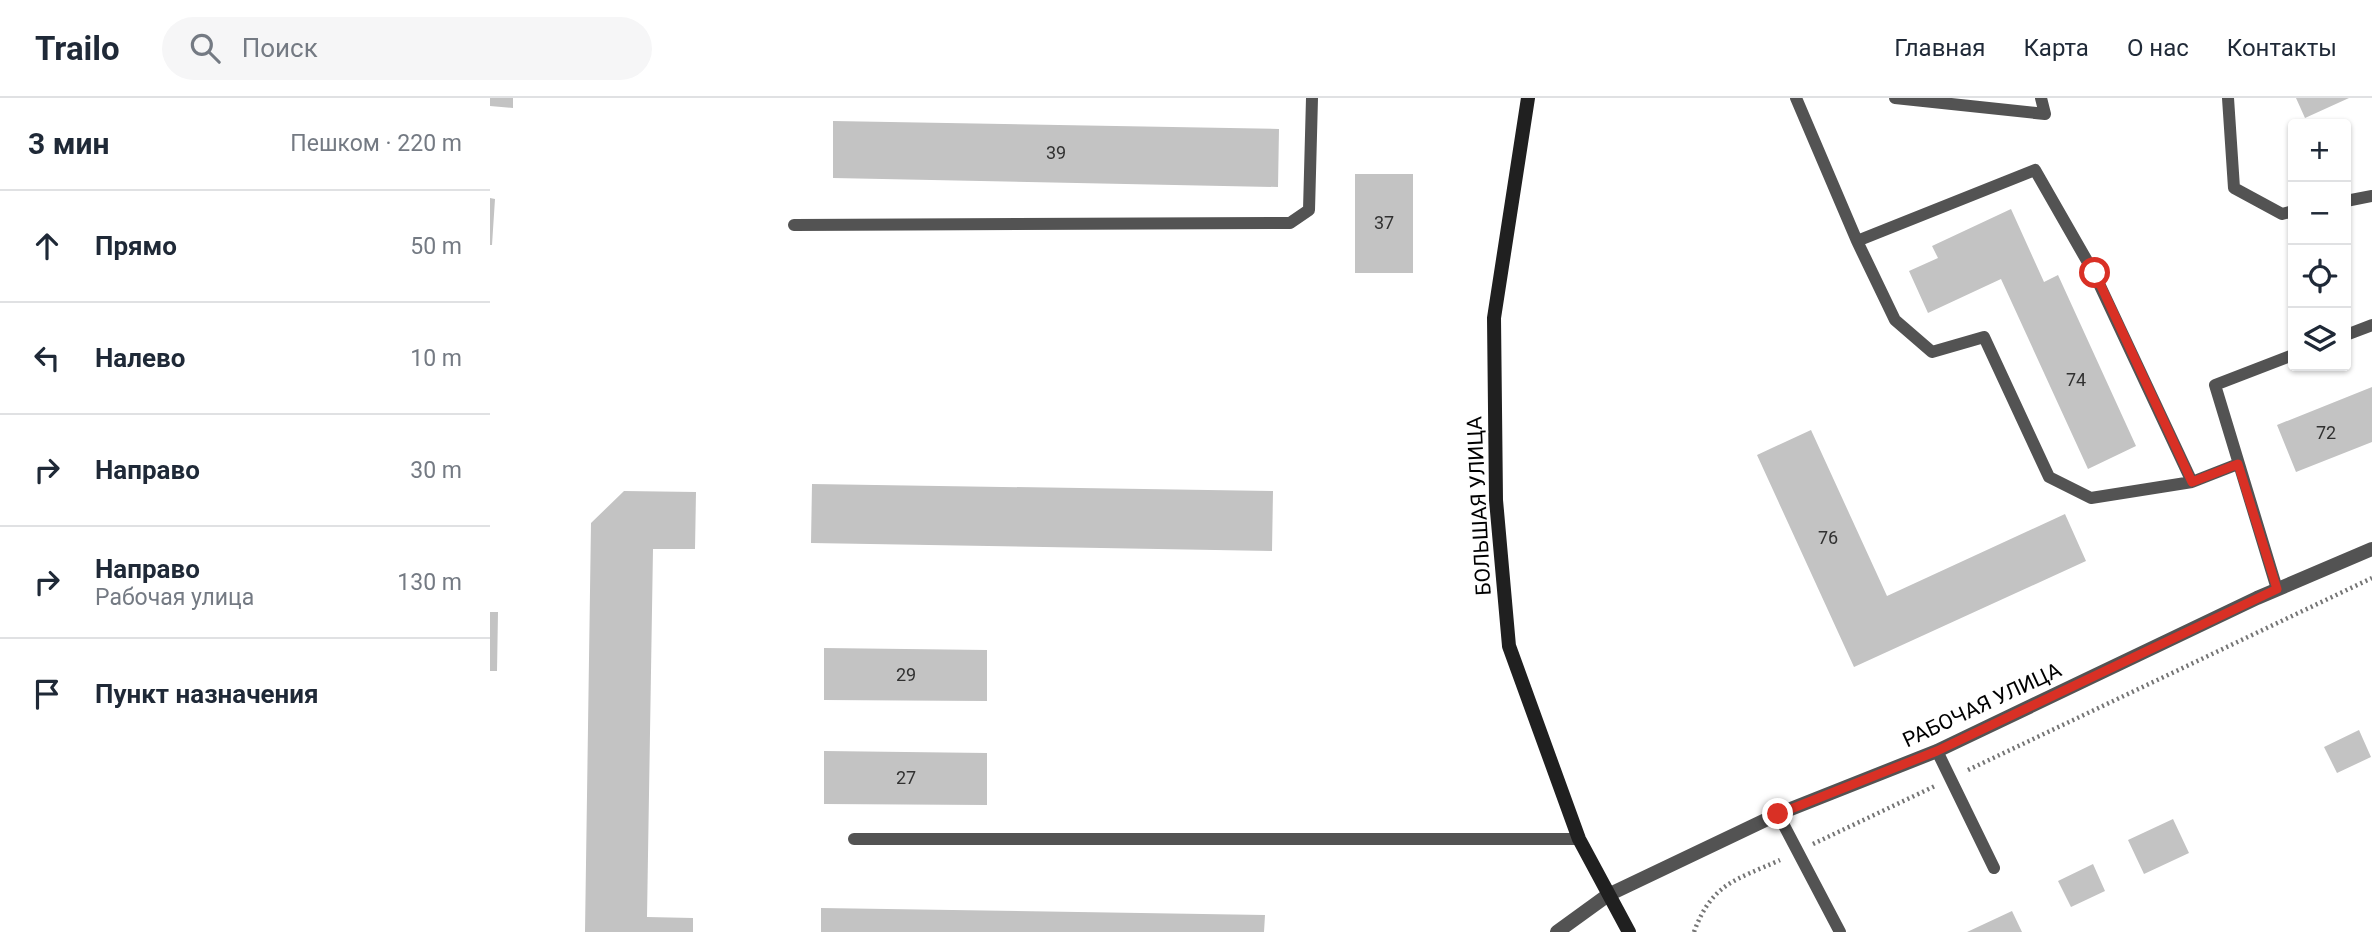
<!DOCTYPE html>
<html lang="ru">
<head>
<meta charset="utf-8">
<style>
  :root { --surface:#fff; --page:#f6f6f7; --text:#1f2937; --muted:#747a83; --line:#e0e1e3 }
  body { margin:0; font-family:Roboto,sans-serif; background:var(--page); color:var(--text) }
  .controls { position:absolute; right:21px; top:21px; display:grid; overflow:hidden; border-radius:7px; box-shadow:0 2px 5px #0004 }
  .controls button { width:63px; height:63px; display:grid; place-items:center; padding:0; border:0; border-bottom:2px solid var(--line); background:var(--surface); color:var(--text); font:35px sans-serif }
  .stop { position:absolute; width:21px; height:21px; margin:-16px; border:5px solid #d93025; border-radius:50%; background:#fff }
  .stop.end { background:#d93025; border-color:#fff; box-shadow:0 2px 7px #0008 }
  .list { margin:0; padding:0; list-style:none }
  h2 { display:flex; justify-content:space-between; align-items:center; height:91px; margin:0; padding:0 28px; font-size:30px }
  h2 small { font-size:23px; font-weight:400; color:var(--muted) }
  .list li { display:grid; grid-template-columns:46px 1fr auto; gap:21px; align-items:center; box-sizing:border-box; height:112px; padding:0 28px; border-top:2px solid var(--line) }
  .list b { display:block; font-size:26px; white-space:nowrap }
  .list p { margin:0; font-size:23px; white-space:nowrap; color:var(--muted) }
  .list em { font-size:23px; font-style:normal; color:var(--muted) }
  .icon { flex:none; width:38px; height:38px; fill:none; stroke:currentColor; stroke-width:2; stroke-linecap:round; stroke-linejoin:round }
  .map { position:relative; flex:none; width:1882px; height:834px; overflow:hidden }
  header { display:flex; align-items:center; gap:42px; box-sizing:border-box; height:98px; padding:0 35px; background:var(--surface); border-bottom:2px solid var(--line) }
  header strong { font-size:33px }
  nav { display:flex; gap:38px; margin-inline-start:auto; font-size:24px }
  .search { width:490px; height:63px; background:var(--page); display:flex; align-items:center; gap:18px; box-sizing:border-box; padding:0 24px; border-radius:38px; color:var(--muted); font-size:26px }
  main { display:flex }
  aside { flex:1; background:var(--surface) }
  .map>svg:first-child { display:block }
</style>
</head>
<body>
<header>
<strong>Trailo</strong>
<div class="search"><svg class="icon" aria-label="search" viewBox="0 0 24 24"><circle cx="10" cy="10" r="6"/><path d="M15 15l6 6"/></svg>Поиск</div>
<nav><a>Главная</a><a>Карта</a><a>О нас</a><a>Контакты</a></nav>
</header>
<main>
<aside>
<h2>3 мин<small>Пешком · 220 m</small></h2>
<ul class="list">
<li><svg class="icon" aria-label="ahead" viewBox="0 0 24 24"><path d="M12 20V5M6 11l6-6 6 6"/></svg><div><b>Прямо</b></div><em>50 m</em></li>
<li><svg class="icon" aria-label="left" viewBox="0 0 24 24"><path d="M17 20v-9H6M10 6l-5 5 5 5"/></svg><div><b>Налево</b></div><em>10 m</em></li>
<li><svg class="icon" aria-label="right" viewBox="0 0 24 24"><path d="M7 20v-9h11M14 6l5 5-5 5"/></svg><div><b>Направо</b></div><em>30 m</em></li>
<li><svg class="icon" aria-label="right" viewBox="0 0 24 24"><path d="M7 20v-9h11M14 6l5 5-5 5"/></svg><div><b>Направо</b><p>Рабочая улица</p></div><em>130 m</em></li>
<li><svg class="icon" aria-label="arrive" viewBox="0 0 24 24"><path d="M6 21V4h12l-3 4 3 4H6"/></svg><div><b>Пункт назначения</b></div></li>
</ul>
</aside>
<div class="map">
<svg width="1882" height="834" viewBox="0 0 1882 834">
  <rect width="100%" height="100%" fill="#fff"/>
  <!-- building -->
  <path fill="#c3c3c3" d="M 0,0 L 23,0 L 23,10 L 0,8 Z
    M 1806,0 L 1859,0 L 1815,20 Z
    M 343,23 L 789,31 L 788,89 L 343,80 Z
    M 865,76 L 923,76 L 923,175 L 865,175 Z
    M 0,100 L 5,101 L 2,147 L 0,147 Z
    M 1521,111 L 1554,184 L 1568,177 L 1646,348 L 1598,371 L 1511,181 L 1438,215 L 1419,173 L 1448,160 L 1442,148 Z
    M 1882,289 L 1882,344 L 1806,374 L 1787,327 Z
    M 1321,332 L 1397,498 L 1575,416 L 1596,463 L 1364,569 L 1267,357 Z
    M 322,386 L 783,393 L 782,453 L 321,445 Z
    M 134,393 L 206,394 L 205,451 L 163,451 L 157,819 L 203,820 L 203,834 L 95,834 L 101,425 Z
    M 0,514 L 8,514 L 7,573 L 0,573 Z
    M 334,550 L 497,552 L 497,603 L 334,602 Z
    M 1869,632 L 1881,659 L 1847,675 L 1834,649 Z
    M 334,653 L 497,655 L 497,707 L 334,706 Z
    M 1683,721 L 1699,755 L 1654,776 L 1638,742 Z
    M 1603,766 L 1615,793 L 1581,809 L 1568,783 Z
    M 331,810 L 775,817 L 774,834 L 331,834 Z
    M 1522,813 L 1532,834 L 1477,834 Z"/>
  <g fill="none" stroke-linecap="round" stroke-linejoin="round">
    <!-- path -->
    <path stroke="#757575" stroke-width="4.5" stroke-dasharray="2 3.5" stroke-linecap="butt" d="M 1478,672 L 1882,480
      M 1323,746 L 1445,688
      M 1204,834 C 1222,785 1246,782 1290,762"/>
    <!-- lane -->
    <path stroke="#535353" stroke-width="12" d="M 1306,0 L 1367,143 L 1545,72 L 1604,175 L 1702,384 L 1748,366
      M 1405,0 L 1555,16 L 1551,0
      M 1738,0 L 1744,90 L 1792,116 L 1803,113
      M 1856,103 L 1882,98
      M 304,127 L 800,125 L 819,112 L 822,0
      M 1367,143 L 1405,222 L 1442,254 L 1494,239 L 1559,379 L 1601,400 L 1702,384
      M 1856,237 L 1882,227
      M 1787,491 L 1725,287 L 1803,257
      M 1447,653 L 1504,770
      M 1288,716 L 1350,834
      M 364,741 L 1089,741"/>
    <!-- street -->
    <path stroke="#535353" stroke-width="14" d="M 1067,834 L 1118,797 L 1288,716 L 1447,653 L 1767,500 L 1882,451"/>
    <!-- secondary -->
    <path stroke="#202020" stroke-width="14" d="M 1038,0 L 1004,220 L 1006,402 L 1019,548 L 1089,741 L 1139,834"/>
  </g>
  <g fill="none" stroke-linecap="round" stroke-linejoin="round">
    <!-- route -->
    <path stroke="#d93025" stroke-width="9" d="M 1288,716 L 1447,653 L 1787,491 L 1748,366 L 1702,384 L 1605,175"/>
  </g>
  <g text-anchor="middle" stroke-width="5" stroke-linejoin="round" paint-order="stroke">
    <!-- number labels -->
    <g font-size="18" fill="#313131">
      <text x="566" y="61">39</text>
      <text x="894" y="131">37</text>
      <text x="1586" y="288">74</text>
      <text x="1836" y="341">72</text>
      <text x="1338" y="446">76</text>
      <text x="416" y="583">29</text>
      <text x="416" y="686">27</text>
    </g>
    <!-- street labels -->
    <g font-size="21" fill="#000" stroke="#fff">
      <text transform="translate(989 408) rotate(-93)" y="7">БОЛЬШАЯ УЛИЦА</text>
      <text transform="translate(1492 607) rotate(-25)" y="7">РАБОЧАЯ УЛИЦА</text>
    </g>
  </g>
</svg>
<div class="controls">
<button>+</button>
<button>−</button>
<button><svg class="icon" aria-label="locate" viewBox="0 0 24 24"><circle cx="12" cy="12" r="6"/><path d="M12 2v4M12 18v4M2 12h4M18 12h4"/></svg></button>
<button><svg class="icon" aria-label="layers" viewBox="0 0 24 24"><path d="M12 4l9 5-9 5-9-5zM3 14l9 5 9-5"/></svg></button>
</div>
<div class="stop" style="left:1605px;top:175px"></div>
<div class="stop end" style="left:1288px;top:716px"></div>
</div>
</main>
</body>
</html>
